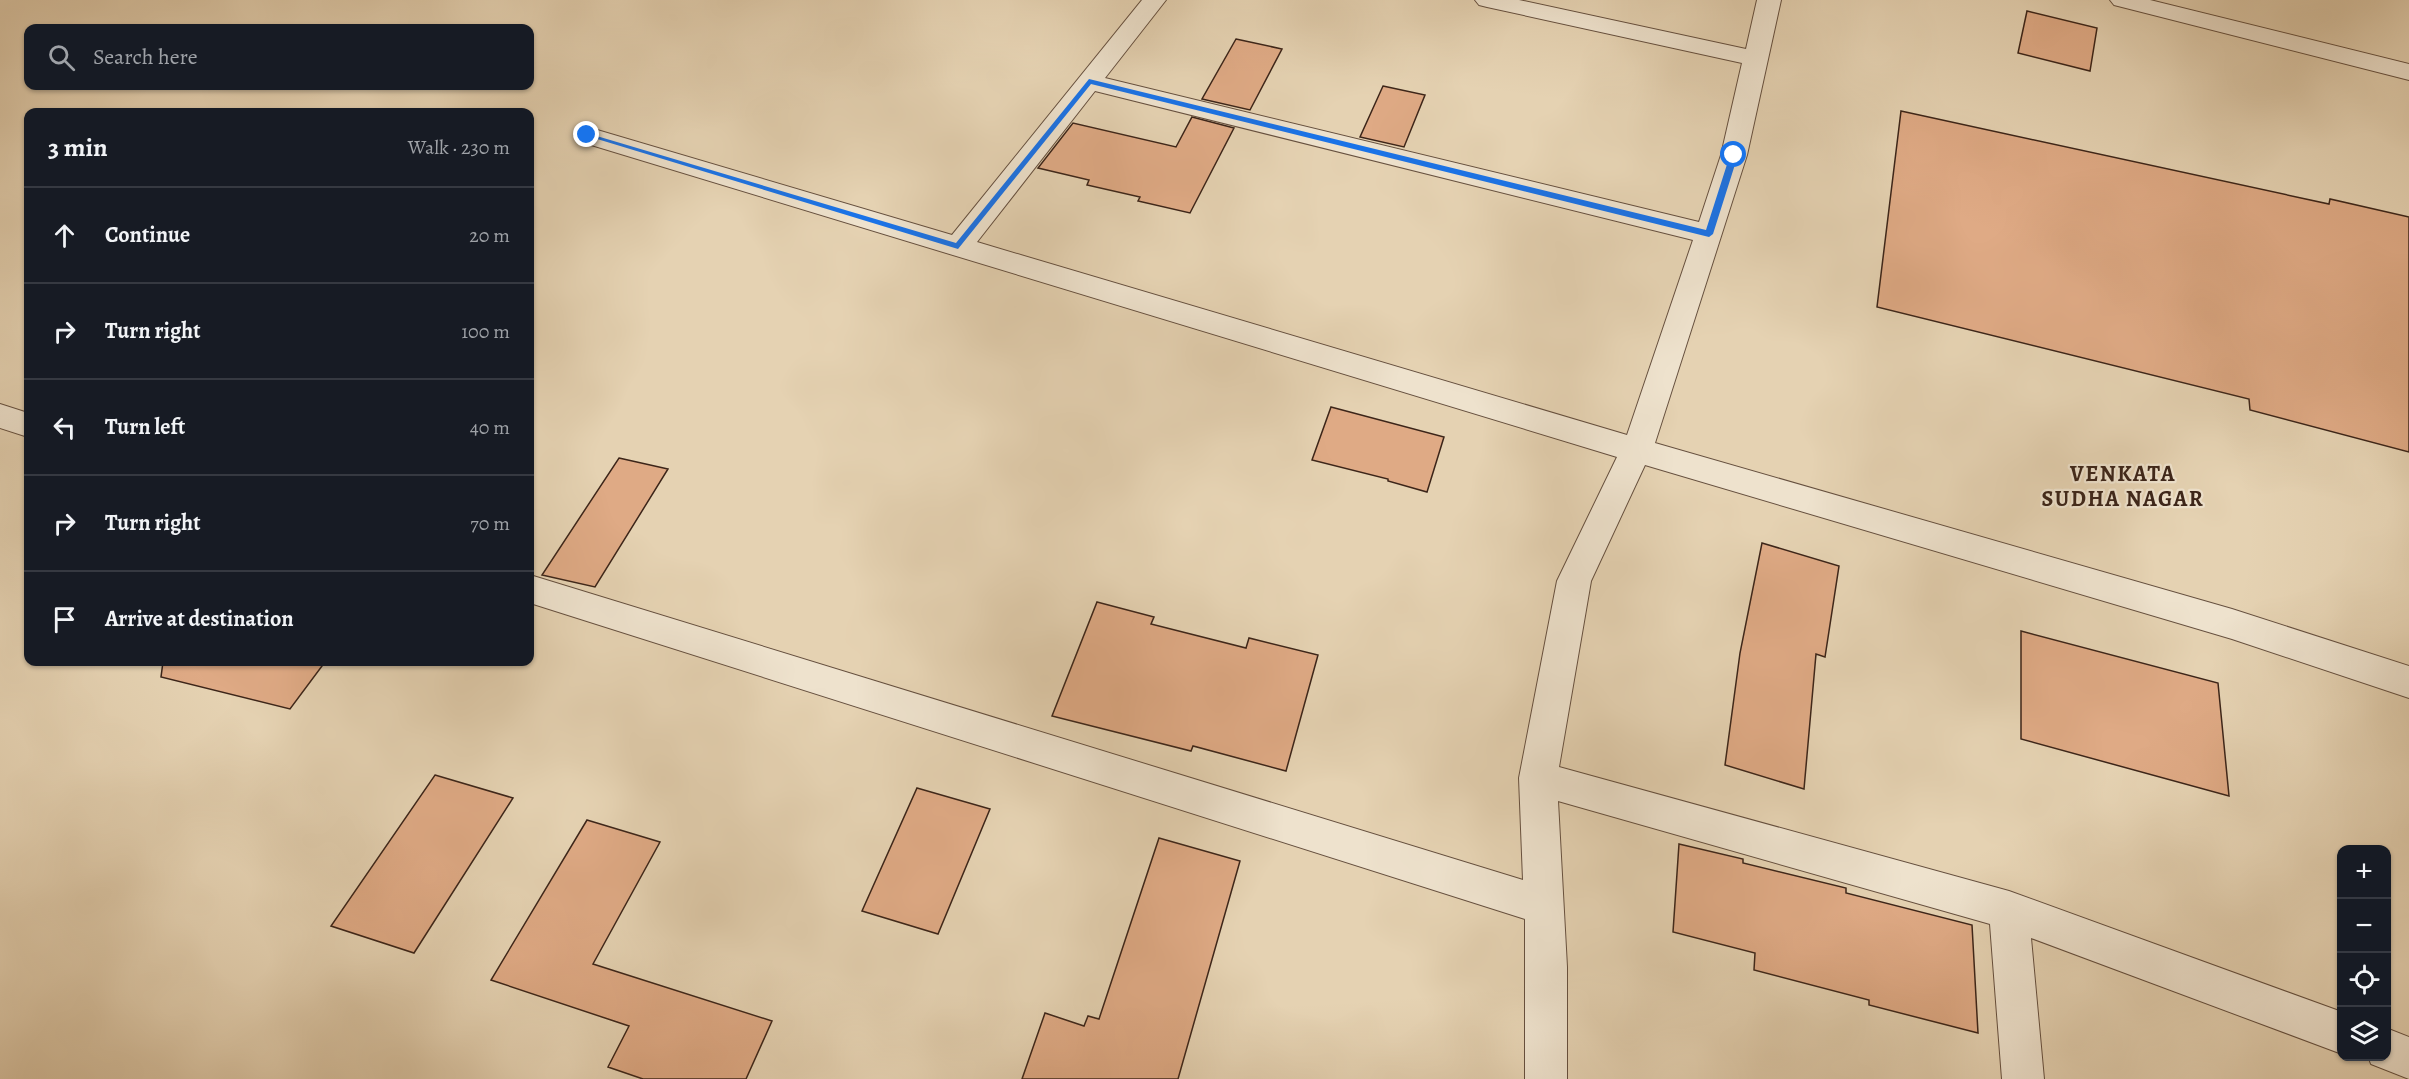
<!DOCTYPE html>
<html lang="en">
<head>
<meta charset="utf-8">
<style>
  :root { --surface:#171b24; --page:#242831; --text:#f1f3f6; --muted:#9ea1a6; --line:#363941 }
  body { margin:0; font-family:Alegreya,serif; background:var(--page); color:var(--text) }
  .controls { position:absolute; right:18px; bottom:18px; display:grid; overflow:hidden; border-radius:12px; box-shadow:0 2px 4px #0004 }
  .controls button { width:54px; height:54px; display:grid; place-items:center; padding:0; border:0; border-bottom:2px solid var(--line); background:var(--surface); color:var(--text); font:30px sans-serif }
  .stop { position:absolute; width:18px; height:18px; margin:-14px; border:4px solid #1a73e8; border-radius:50%; background:#fff }
  .stop.end { background:#1a73e8; border-color:#fff; box-shadow:0 2px 6px #0008 }
  .list { margin:0; padding:0; list-style:none }
  h2 { display:flex; justify-content:space-between; align-items:center; height:78px; margin:0; padding:0 24px; font-size:26px }
  h2 small { font-size:20px; font-weight:400; color:var(--muted) }
  .list li { display:grid; grid-template-columns:39px 1fr auto; gap:18px; align-items:center; box-sizing:border-box; height:96px; padding:0 24px; border-top:2px solid var(--line) }
  .list b { display:block; font-size:22px; white-space:nowrap }
  .list em { font-size:20px; font-style:normal; color:var(--muted) }
  .icon { flex:none; width:33px; height:33px; fill:none; stroke:currentColor; stroke-width:2; stroke-linecap:round; stroke-linejoin:round }
  .map { position:relative; flex:none; width:2409px; height:1079px; overflow:hidden }
  .search { position:absolute; background:var(--surface); box-shadow:0 2px 4px #0004; left:24px; top:24px; width:510px; height:66px; display:flex; align-items:center; gap:15px; box-sizing:border-box; padding:0 21px; border-radius:12px; color:var(--muted); font-size:22px }
  .panel { position:absolute; background:var(--surface); box-shadow:0 2px 4px #0004; left:24px; top:108px; width:510px; height:558px; border-radius:12px }
  .map>svg:first-child { display:block }
</style>
</head>
<body>
<div class="map">
<svg width="2409" height="1079" viewBox="0 0 2409 1079">
  <rect width="100%" height="100%" fill="#e5d2b2"/>
  <filter id="stains"><feTurbulence type="fractalNoise" baseFrequency=".00333" numOctaves="4"/><feColorMatrix values="0 0 0 0 .2 0 0 0 0 .09 0 0 0 0 .02 0 0 0 .5 -.17"/></filter>
  <radialGradient id="worn" r=".72"><stop offset=".6" stop-color="#630" stop-opacity="0"/><stop offset="1" stop-color="#630" stop-opacity=".3"/></radialGradient>
  <!-- building -->
  <path fill="#dfaa85" stroke="#3c2519" stroke-width="1.5" d="M 2027,11 L 2097,28 L 2090,71 L 2018,53 Z
    M 1236,39 L 1282,49 L 1250,110 L 1202,99 Z
    M 1383,86 L 1425,95 L 1404,147 L 1360,137 Z
    M 1901,111 L 2329,204 L 2330,199 L 2409,217 L 2409,452 L 2250,410 L 2249,399 L 1877,307 Z
    M 1192,117 L 1234,128 L 1190,213 L 1138,201 L 1140,197 L 1087,185 L 1089,180 L 1038,168 L 1073,123 L 1176,147 Z
    M 1331,407 L 1444,437 L 1427,492 L 1388,481 L 1388,479 L 1312,460 Z
    M 619,458 L 668,469 L 595,587 L 542,575 Z
    M 1762,543 L 1839,566 L 1825,657 L 1816,654 L 1804,789 L 1725,765 L 1740,653 Z
    M 1097,602 L 1154,617 L 1151,624 L 1246,648 L 1249,638 L 1318,655 L 1286,771 L 1193,746 L 1191,751 L 1052,716 Z
    M 2021,631 L 2218,683 L 2229,796 L 2021,739 Z
    M 163,662 L 325,662 L 290,709 L 161,677 Z
    M 435,775 L 513,798 L 414,953 L 331,926 Z
    M 917,788 L 990,809 L 938,934 L 862,911 Z
    M 587,820 L 660,842 L 593,964 L 772,1021 L 746,1079 L 643,1079 L 608,1067 L 629,1026 L 491,980 Z
    M 1159,838 L 1240,861 L 1178,1079 L 1022,1079 L 1045,1013 L 1084,1026 L 1088,1016 L 1099,1019 Z
    M 1679,844 L 1743,859 L 1743,863 L 1846,888 L 1846,893 L 1972,925 L 1978,1033 L 1869,1005 L 1869,1000 L 1754,970 L 1755,953 L 1673,932 Z"/>
  <g fill="none" stroke-linecap="round" stroke-linejoin="round">
    <defs>
      <path id="street" d="M 1142,0 L 1166,0 L 1105,78 L 1699,222 L 1721,155 L 1742,63 L 1487,7 L 1479,5 L 1475,0 L 1519,0 L 1746,49 L 1757,0 L 1781,0 L 1747,155 L 1655,443 L 2232,609 L 2409,666 L 2409,698 L 2232,639 L 1645,465 L 1591,581 L 1559,767 L 2009,891 L 2342,1012 L 2342,1054 L 2031,938 L 2044,1079 L 2002,1079 L 1990,924 L 1558,801 L 1567,967 L 1567,1079 L 1525,1079 L 1525,919 L 530,603 L 530,575 L 1523,880 L 1519,778 L 1557,581 L 1617,457 L 578,141 L 574,135 L 578,129 L 587,127 L 952,235 ZM 1095,91 L 1693,240 L 1627,435 L 977,242 Z
        M 2110,0 L 2150,0 L 2409,64 L 2409,80 L 2114,5 Z
        M 0,404 L 28,413 L 28,437 L 0,428 Z
        M 2386,1028 L 2409,1037 L 2409,1079 L 2371,1064 L 2368,1056 L 2386,1056 Z"/>
    </defs>
    <!-- street casing -->
    <use href="#street" stroke="#66503f" stroke-width="2"/>
    <!-- street -->
    <use href="#street" fill="#eee2cd" fill-rule="evenodd"/>
  </g>
  <!-- route -->
  <path fill="#1a73e8" d="M 1089,79 L 1706,230 L 1730,155 L 1734,153 L 1738,155 L 1713,234 L 1709,237 L 1091,84 L 958,249 L 584,135 L 590,134 L 956,243 Z"/>
  <g text-anchor="middle" stroke-width="4.5" stroke-linejoin="round" paint-order="stroke">
    <!-- district labels -->
    <g font-size="22" font-weight="bold" letter-spacing="1.5" fill="#3c2519" stroke="#eee2cd">
      <text x="2123" y="481">VENKATA<tspan x="2123" dy="25">SUDHA NAGAR</tspan></text>
    </g>
  </g>
  <rect width="100%" height="100%" filter="url(#stains)"/>
  <rect width="100%" height="100%" fill="url(#worn)"/>
</svg>
<div class="controls">
<button>+</button>
<button>−</button>
<button><svg class="icon" aria-label="locate" viewBox="0 0 24 24"><circle cx="12" cy="12" r="6"/><path d="M12 2v4M12 18v4M2 12h4M18 12h4"/></svg></button>
<button><svg class="icon" aria-label="layers" viewBox="0 0 24 24"><path d="M12 4l9 5-9 5-9-5zM3 14l9 5 9-5"/></svg></button>
</div>
<div class="stop" style="left:1734px;top:155px"></div>
<div class="stop end" style="left:587px;top:135px"></div>
<div class="search"><svg class="icon" aria-label="search" viewBox="0 0 24 24"><circle cx="10" cy="10" r="6"/><path d="M15 15l6 6"/></svg>Search here</div>
<section class="panel">
<h2>3 min<small>Walk · 230 m</small></h2>
<ul class="list">
<li><svg class="icon" aria-label="ahead" viewBox="0 0 24 24"><path d="M12 20V5M6 11l6-6 6 6"/></svg><div><b>Continue</b></div><em>20 m</em></li>
<li><svg class="icon" aria-label="right" viewBox="0 0 24 24"><path d="M7 20v-9h11M14 6l5 5-5 5"/></svg><div><b>Turn right</b></div><em>100 m</em></li>
<li><svg class="icon" aria-label="left" viewBox="0 0 24 24"><path d="M17 20v-9H6M10 6l-5 5 5 5"/></svg><div><b>Turn left</b></div><em>40 m</em></li>
<li><svg class="icon" aria-label="right" viewBox="0 0 24 24"><path d="M7 20v-9h11M14 6l5 5-5 5"/></svg><div><b>Turn right</b></div><em>70 m</em></li>
<li><svg class="icon" aria-label="arrive" viewBox="0 0 24 24"><path d="M6 21V4h12l-3 4 3 4H6"/></svg><div><b>Arrive at destination</b></div></li>
</ul>
</section>
</div>
</body>
</html>
